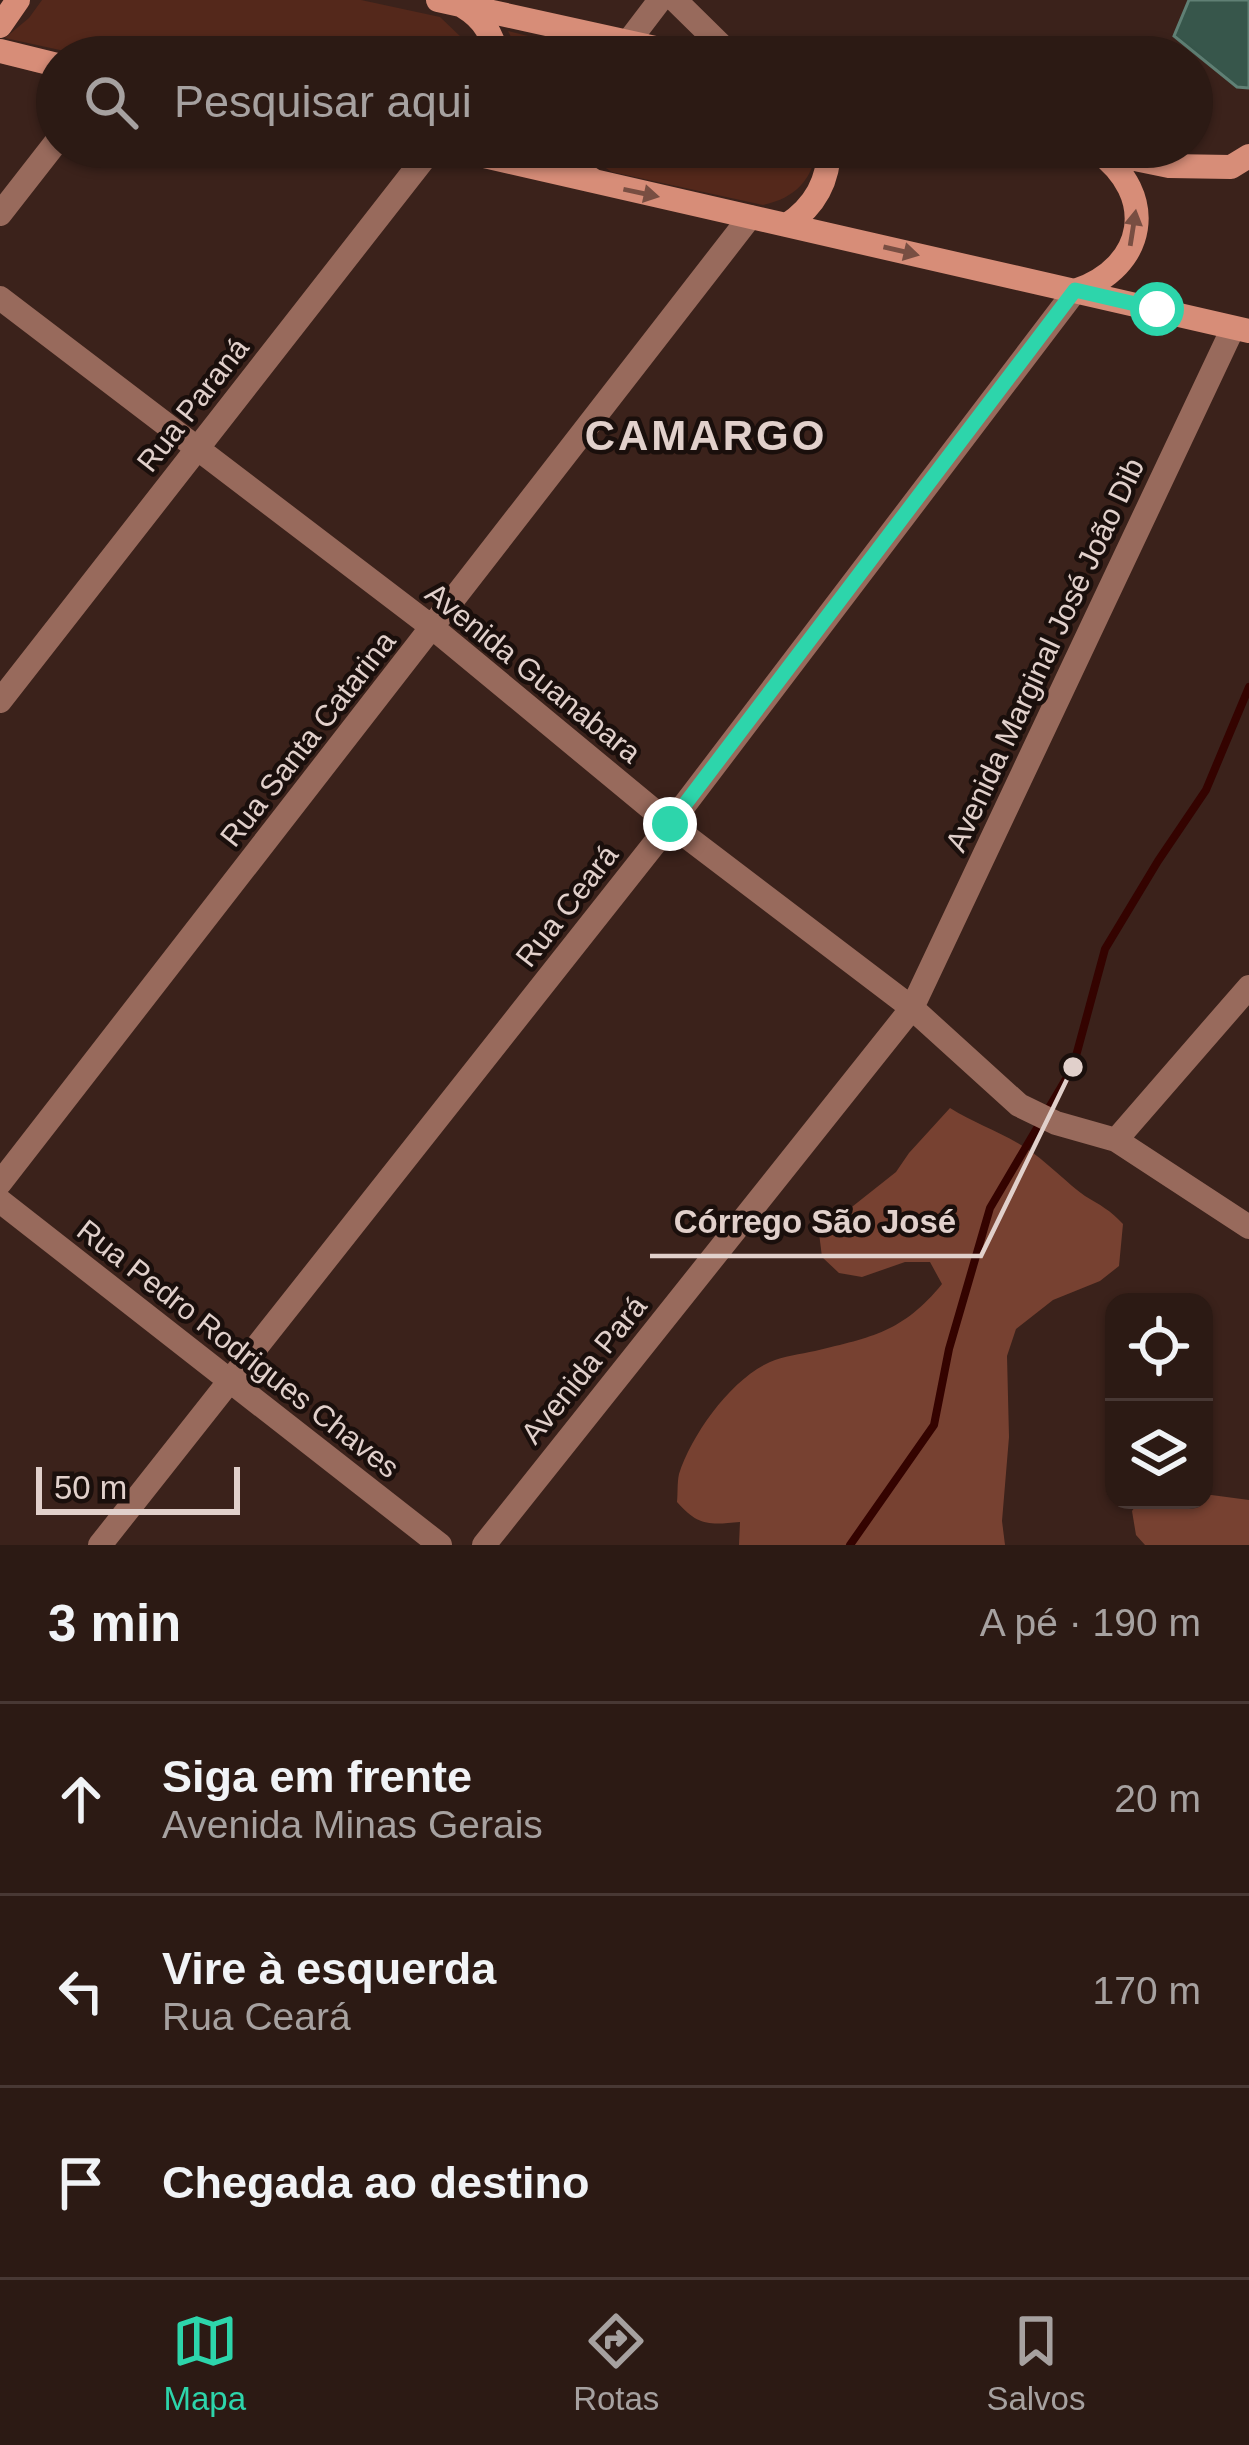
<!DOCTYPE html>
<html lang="pt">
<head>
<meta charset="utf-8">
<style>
  :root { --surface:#2c1a14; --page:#34231d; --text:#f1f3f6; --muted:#a6a1a0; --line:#483834; --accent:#2dd5ab }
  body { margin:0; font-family:Arial,sans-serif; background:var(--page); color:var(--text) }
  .controls { position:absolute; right:36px; bottom:36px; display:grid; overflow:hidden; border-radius:24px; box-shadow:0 3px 9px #0004 }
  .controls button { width:108px; height:108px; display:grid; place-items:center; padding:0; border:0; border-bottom:3px solid var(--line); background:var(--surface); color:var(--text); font:60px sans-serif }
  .scale { position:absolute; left:36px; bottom:30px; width:204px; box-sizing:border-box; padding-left:12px; border:6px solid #e1d0cb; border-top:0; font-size:33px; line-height:42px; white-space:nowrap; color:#e1d0cb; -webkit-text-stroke:9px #1a0f0c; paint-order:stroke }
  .stop { position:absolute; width:36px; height:36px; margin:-27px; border:9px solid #2dd5ab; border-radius:50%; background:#fff }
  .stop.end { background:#2dd5ab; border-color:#fff; box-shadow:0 3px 12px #0008 }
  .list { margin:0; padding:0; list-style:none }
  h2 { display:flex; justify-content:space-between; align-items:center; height:156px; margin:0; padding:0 48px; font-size:51px }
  h2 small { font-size:39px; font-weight:400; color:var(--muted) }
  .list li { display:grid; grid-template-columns:78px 1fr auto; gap:36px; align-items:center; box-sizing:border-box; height:192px; padding:0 48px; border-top:3px solid var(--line) }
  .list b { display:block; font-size:45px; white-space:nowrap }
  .list p { margin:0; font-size:39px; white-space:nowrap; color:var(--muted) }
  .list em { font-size:39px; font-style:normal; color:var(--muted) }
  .icon { flex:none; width:66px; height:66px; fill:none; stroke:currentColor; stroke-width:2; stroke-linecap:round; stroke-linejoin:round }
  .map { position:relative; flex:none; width:1249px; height:1545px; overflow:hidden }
  .search { position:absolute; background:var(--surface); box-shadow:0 3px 9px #0004; left:36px; right:36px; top:36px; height:132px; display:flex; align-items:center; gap:30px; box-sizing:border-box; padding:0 42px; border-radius:66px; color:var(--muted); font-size:45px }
  .sheet { height:732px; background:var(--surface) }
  nav { display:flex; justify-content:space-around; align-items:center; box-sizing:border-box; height:168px; border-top:3px solid var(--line); background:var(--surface); font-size:33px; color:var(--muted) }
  nav a { display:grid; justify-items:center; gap:6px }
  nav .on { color:var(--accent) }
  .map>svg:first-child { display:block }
</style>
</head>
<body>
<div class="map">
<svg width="1249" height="1545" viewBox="0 0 1249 1545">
  <rect width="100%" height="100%" fill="#3b221b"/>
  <!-- green -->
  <path fill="#54281b" d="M 42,0 L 361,0 L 440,17 L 463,39 L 470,57 L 92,57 L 5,38 L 29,18 Z
    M 508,31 L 564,45 L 551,57 L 521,57 Z
    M 584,147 L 817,147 C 813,180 795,198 763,205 L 612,172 L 598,163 Z"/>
  <!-- forest -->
  <path fill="#774131" d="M 950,1108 C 977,1125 1007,1134 1033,1153 C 1051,1166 1067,1183 1085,1196 C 1100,1205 1110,1210 1123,1224 L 1119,1266 L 1100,1281 L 1053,1300 L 1016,1329 L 1007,1356 L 1009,1437 L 1002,1521 L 1005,1545 L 739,1545 L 740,1522 C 709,1525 698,1526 677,1502 C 678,1493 677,1483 679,1474 C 692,1434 731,1379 770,1362 C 783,1356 801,1354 815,1351 C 872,1337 903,1332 942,1284 L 930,1262 L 905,1262 L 862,1277 L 839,1273 L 822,1257 L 819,1233 L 896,1172 L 909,1153 Z
    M 1204,1494 L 1249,1500 L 1249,1545 L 1145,1545 L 1136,1535 L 1132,1511 L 1140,1500 L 1204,1500 Z"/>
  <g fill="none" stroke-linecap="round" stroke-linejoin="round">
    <!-- stream -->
    <path stroke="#340300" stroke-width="8" d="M 850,1545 L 934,1425 L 949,1349 L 990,1208 L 1073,1067 L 1105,949 L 1158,861 L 1206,790 L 1249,687"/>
  </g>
  <!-- building -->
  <path fill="#37564b" stroke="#608075" stroke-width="3" d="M 1189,0 L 1249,0 L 1249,88 L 1237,87 L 1174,36 Z"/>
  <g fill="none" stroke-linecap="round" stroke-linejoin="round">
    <!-- street -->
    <path stroke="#986a5c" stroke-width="24" d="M 675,0 L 733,57
      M 628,42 L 660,0
      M 0,214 L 57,141
      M 0,298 L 433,628 L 670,824 L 912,1008 L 1019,1105 L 1056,1123 L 1116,1140 L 1249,1227
      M 0,701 L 433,147
      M 1116,1140 L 1249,987
      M 0,1183 L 750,217
      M 0,1201 L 440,1545
      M 100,1545 L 670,824 L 1075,291
      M 484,1545 L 912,1008 L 1233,328"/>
    <!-- secondary -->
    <path stroke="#d78d78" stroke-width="24" d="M 438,0 L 696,57
      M 464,7 C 484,19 492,35 498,57
      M 0,26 L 18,0
      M 0,51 L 57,65
      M 581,57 L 590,49 L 619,43
      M 445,147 L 1249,331
      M 563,147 L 582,173 L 593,180
      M 1101,152 L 1169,166 L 1231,167 L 1249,156
      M 787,225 C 815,206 829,181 829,147
      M 1075,291 C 1147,267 1158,195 1097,151"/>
  </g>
  <!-- one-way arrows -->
  <defs><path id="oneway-solid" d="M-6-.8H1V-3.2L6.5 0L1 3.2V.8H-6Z" transform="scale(3)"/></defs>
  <g fill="#784e42">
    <use href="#oneway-solid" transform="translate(641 193) rotate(12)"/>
    <use href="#oneway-solid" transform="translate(1133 228) rotate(-81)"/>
    <use href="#oneway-solid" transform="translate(901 251) rotate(13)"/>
  </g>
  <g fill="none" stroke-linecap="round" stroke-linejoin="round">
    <!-- route -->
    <path stroke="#2dd5ab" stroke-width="15" d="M 670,824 L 1075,290 L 1157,309"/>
  </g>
  <g text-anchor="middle" stroke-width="9" stroke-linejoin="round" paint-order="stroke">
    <!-- street labels -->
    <g font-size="30" fill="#e1d0cb" stroke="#1a0f0c">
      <text transform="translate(193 405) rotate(-52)" y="10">Rua Paraná</text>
      <text transform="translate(1045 655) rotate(-65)" y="10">Avenida Marginal José João Dib</text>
      <text transform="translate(533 673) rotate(39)" y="10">Avenida Guanabara</text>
      <text transform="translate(308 739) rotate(-52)" y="10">Rua Santa Catarina</text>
      <text transform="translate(567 906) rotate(-52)" y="10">Rua Ceará</text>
      <text transform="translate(238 1349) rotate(38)" y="10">Rua Pedro Rodrigues Chaves</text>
      <text transform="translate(584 1370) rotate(-51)" y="10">Avenida Pará</text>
    </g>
    <!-- district labels -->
    <g font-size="42" font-weight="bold" letter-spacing="3" fill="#e1d0cb" stroke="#1a0f0c">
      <text x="706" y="450">CAMARGO</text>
    </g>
  </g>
  <!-- callouts -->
  <path fill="none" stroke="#e1d0cb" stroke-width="4.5" d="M1073 1067L981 1256H650"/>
  <circle fill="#e1d0cb" stroke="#1a0f0c" stroke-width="4.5" cx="1073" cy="1067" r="12"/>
  <g font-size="33" text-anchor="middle" font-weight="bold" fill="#e1d0cb" stroke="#1a0f0c" stroke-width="9" stroke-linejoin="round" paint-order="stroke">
    <text x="815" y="1233">Córrego São José</text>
  </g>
</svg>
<div class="controls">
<button><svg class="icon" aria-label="locate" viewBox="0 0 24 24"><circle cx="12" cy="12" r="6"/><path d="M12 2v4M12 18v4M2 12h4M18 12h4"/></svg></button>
<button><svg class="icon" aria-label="layers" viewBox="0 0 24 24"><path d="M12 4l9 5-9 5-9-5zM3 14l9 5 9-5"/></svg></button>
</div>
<div class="scale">50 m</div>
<div class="stop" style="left:1157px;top:309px"></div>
<div class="stop end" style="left:670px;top:824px"></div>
<div class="search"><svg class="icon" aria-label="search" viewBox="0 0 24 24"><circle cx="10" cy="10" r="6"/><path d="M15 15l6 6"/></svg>Pesquisar aqui</div>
</div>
<section class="sheet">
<h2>3 min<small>A pé · 190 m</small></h2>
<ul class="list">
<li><svg class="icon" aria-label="ahead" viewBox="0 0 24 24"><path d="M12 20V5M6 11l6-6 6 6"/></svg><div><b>Siga em frente</b><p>Avenida Minas Gerais</p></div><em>20 m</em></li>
<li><svg class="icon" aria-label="left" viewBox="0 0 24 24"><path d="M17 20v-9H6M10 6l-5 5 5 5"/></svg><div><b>Vire à esquerda</b><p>Rua Ceará</p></div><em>170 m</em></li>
<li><svg class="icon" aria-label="arrive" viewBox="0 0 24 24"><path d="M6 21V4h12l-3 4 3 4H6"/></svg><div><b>Chegada ao destino</b></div></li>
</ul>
</section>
<nav>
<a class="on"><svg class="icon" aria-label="map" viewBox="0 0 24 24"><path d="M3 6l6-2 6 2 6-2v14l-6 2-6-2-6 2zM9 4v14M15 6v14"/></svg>Mapa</a>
<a><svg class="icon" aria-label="directions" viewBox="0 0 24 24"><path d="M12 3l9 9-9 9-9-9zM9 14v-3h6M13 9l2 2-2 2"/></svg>Rotas</a>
<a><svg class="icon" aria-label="saved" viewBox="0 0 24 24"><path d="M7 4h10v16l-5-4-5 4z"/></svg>Salvos</a>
</nav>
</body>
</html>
